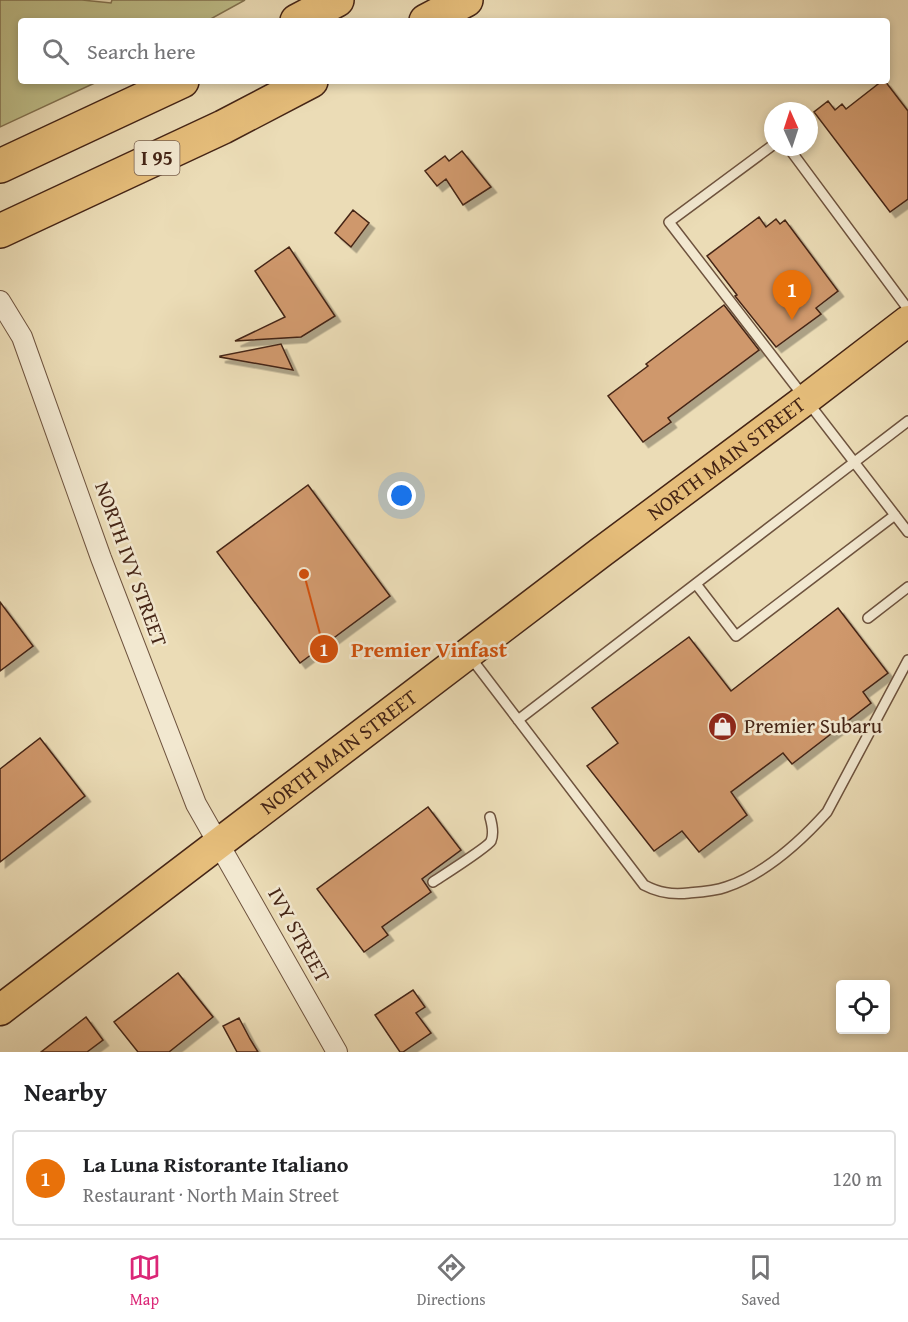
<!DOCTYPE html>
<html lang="en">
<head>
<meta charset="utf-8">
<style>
  :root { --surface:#fff; --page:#f2f2f2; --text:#202124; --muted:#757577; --line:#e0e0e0; --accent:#db2777 }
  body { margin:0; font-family:"Gentium Book Plus",serif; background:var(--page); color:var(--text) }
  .controls { position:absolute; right:18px; bottom:18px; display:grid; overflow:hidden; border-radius:6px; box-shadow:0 3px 9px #0003 }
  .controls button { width:54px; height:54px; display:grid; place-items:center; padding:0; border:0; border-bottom:2px solid var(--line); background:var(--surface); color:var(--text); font:30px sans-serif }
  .compass { position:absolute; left:764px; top:102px; width:54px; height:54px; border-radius:50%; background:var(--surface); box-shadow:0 3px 9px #0003; rotate:357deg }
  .you { position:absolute; left:402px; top:496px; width:21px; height:21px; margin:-15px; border:4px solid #fff; border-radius:50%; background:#1a73e8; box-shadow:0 0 0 9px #1a73e833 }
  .badge { display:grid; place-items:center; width:39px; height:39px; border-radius:50%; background:var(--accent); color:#fff; font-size:20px; font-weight:700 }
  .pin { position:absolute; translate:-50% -50px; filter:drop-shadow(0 2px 3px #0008) }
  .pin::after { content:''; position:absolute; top:32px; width:21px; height:18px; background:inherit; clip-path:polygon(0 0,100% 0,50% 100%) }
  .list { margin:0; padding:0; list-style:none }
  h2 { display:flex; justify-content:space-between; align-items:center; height:78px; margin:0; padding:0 24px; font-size:26px }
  h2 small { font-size:20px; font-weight:400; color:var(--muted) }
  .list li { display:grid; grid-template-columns:39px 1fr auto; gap:18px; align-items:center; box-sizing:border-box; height:96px; margin:0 12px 12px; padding:0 12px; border:2px solid var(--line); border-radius:6px }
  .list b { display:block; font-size:22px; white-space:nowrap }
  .list p { margin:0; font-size:20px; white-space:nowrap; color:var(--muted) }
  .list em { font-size:20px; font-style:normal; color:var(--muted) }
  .icon { flex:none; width:33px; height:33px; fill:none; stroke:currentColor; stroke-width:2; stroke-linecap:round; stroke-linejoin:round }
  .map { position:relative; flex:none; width:908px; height:1052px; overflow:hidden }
  .search { position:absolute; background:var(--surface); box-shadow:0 3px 9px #0003; left:18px; right:18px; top:18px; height:66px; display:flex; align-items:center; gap:15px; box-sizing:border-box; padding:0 21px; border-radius:6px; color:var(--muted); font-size:22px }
  .sheet { height:186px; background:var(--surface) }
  nav { display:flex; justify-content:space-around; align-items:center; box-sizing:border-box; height:84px; border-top:2px solid var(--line); background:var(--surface); font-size:16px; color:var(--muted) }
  nav a { display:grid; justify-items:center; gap:3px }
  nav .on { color:var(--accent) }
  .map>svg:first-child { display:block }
</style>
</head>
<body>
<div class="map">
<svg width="908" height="1052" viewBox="0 0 908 1052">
  <defs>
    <filter id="shadow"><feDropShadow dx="5.5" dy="5.5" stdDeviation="0" flood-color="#0004"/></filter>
  </defs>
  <rect width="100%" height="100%" fill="#ebdcb6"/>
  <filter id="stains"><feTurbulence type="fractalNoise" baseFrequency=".00333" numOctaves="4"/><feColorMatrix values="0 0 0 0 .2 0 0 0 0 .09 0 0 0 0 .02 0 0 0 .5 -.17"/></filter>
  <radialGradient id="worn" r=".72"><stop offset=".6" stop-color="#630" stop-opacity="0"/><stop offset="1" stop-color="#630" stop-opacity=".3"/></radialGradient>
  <!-- green -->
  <path fill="#bebe89" stroke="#827250" stroke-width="1.5" d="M 0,0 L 82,0 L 111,3 L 112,0 L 245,0 L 207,21 L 21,21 L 21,81 L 99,81 L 0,127 Z"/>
  <!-- building -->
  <path fill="#cf986c" stroke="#452516" stroke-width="1.5" filter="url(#shadow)" d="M 882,81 L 885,81 L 908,111 L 908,199 L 890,212 L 814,112 L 828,101 L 835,110 L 842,104 L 846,109 Z
    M 462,151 L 491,187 L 463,205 L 446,179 L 437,186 L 425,171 L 445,156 L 449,161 Z
    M 353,210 L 369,223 L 351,247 L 335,233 Z
    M 759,217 L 766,227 L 776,219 L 780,224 L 785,220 L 838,291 L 816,308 L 821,314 L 776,347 L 735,296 L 737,295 L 707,256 Z
    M 289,247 L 335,316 L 301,337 L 235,341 L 285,317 L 255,271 Z
    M 724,305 L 759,350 L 668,418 L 671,422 L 643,442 L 608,396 L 648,366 L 646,364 Z
    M 281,344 L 293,370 L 220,357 L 220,356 Z
    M 308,485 L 390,596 L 300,663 L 217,552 Z
    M 0,602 L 33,646 L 0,671 Z
    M 838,608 L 888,673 L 863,692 L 871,703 L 792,764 L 783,753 L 731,792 L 747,815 L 699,852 L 682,831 L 654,851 L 587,766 L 618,743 L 592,708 L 689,637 L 731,691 Z
    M 40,738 L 85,796 L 0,862 L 0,769 Z
    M 428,807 L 461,850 L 422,879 L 431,892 L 382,927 L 388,935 L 364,952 L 317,889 Z
    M 178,973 L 213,1017 L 169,1052 L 138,1052 L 114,1022 Z
    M 413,990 L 425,1007 L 416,1013 L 431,1033 L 403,1052 L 400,1052 L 375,1015 Z
    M 86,1017 L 103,1040 L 87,1052 L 41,1052 Z
    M 239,1018 L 250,1039 L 258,1052 L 237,1052 L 223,1026 Z"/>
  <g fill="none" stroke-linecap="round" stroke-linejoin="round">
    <defs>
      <path id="lane" d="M 773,145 L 669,222 L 908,532
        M 788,147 L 908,309
        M 696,584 L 736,636 L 895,515
        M 868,618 L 908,587
        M 471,658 L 644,885 C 659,893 672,895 689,893 C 701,892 715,891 726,887 C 765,874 800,842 827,812 L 908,660
        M 518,720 L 908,421
        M 433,882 C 442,876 488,847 491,841 C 494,834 492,824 490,817"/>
      <path id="street" d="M 0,301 L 22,337 L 101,558 L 196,804 L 337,1052"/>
      <g id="primary">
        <path id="s1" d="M 0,1010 L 600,553 L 805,400 L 908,321"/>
      </g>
      <path id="highway" d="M 297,21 L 337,0
        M 426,21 L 466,0
        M 0,166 L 182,81
        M 0,231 L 223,127 L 311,81"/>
    </defs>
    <!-- lane casing -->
    <use href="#lane" stroke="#6e533e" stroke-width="12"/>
    <!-- street casing -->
    <use href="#street" stroke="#6e533e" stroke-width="22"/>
    <!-- primary casing -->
    <use href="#primary" stroke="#452516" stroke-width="33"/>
    <!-- highway casing -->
    <use href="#highway" stroke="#452516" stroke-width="36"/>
    <!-- lane -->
    <use href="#lane" stroke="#f2e8d0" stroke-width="9"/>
    <!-- street -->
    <use href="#street" stroke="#f2e8d0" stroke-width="20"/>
    <!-- primary -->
    <use href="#primary" stroke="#e6be7b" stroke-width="30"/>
    <!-- highway -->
    <use href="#highway" stroke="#e6be7b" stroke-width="33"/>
  </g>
  <!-- icons -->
  <defs>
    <symbol id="shop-disc" viewBox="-11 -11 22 22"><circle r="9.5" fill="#8f2418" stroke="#f2e8d0"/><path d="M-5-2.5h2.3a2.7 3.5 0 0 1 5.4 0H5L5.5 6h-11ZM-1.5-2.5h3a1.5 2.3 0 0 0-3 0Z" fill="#fff"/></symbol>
  </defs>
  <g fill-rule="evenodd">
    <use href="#shop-disc" x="706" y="710" width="33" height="33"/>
  </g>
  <g text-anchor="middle" stroke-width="5" stroke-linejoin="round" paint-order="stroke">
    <!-- shield labels -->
    <rect fill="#f2e8d0" stroke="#79604e" stroke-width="1.5" x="134.5" y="141" width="45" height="34" rx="4.5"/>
    <g font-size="20" font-weight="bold" fill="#452516">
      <text x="157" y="165">I 95</text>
    </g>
    <!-- street labels -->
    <g font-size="21" fill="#452516" stroke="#f2e8d0">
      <text dy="7" stroke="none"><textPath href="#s1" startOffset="912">NORTH MAIN STREET</textPath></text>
      <text transform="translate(131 564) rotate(70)" y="7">NORTH IVY STREET</text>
      <text dy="7" stroke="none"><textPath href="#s1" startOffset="426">NORTH MAIN STREET</textPath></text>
      <text transform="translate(299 935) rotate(61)" y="7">IVY STREET</text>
    </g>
    <!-- poi labels -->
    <g font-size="21" fill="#452516" stroke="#f2e8d0" text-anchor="start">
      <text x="744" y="733">Premier Subaru</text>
    </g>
  </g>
  <!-- callouts -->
  <path fill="none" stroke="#d0510e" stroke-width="2" d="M304 574L324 649"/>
  <g fill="#d0510e" stroke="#f2e8d0" stroke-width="2">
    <circle cx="304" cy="574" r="6"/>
    <circle cx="324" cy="649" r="15"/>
  </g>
  <g font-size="18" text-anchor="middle" font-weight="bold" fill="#fff">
    <text x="324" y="656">1</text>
  </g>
  <g font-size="22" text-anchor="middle" font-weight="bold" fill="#d0510e" stroke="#f2e8d0" stroke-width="5" stroke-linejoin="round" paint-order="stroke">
    <text x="429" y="657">Premier Vinfast</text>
  </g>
  <rect width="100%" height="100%" filter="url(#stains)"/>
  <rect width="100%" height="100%" fill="url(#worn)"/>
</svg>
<div class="controls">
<button><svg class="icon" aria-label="locate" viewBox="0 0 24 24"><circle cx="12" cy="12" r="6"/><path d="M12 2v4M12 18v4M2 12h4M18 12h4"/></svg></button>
</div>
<svg class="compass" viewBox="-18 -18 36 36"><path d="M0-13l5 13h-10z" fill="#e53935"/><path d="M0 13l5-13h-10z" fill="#757577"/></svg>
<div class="you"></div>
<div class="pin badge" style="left:792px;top:320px;background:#e8710a">1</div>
<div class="search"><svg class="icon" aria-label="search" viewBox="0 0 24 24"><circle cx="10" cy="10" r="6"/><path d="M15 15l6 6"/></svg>Search here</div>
</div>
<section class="sheet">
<h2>Nearby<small></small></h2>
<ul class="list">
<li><span class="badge" style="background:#e8710a">1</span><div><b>La Luna Ristorante Italiano</b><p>Restaurant · North Main Street</p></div><em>120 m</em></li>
</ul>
</section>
<nav>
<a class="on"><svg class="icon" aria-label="map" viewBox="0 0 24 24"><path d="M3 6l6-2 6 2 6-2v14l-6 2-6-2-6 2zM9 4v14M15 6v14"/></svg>Map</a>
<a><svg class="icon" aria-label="directions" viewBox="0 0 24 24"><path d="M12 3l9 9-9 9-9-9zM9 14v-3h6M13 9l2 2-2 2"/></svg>Directions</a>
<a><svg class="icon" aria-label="saved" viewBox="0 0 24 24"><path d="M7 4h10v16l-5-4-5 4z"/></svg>Saved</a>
</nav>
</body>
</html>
